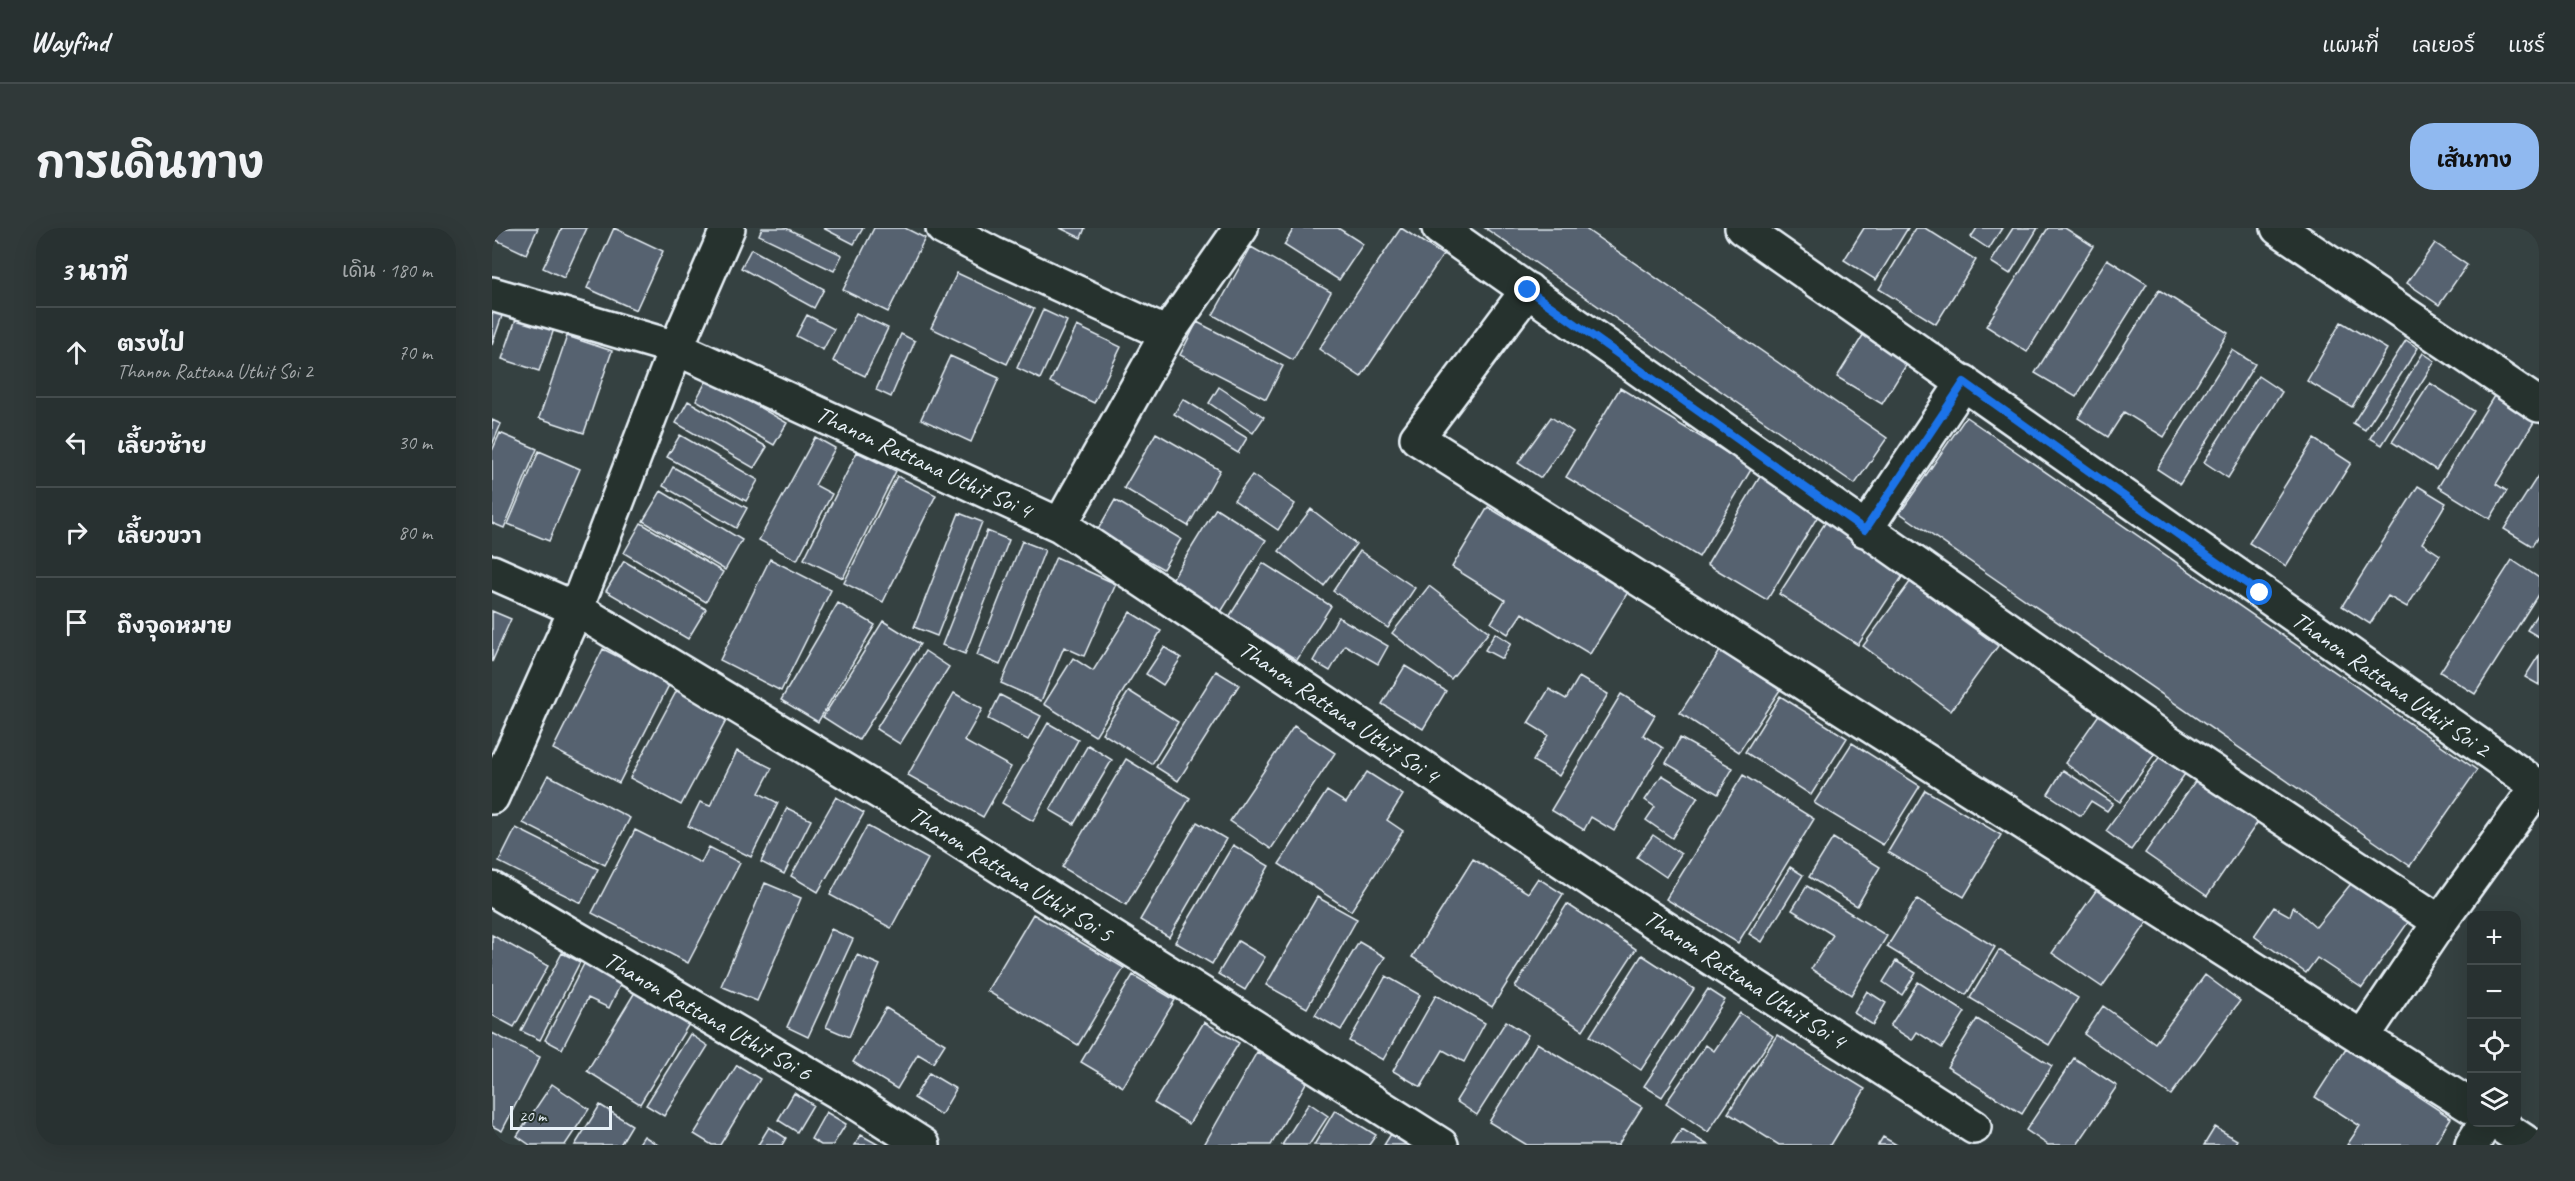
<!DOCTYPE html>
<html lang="th">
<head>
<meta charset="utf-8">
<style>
  :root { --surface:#283131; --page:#303939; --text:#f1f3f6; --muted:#a5a9ab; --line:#444c4d; --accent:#90b9f0 }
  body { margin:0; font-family:Caveat,"Playpen Sans Thai",sans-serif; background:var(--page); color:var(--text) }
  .controls { position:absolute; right:18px; bottom:18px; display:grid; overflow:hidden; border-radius:12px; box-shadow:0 6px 24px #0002 }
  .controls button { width:54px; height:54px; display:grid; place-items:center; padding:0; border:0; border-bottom:2px solid var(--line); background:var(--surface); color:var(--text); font:30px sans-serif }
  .scale { position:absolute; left:18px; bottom:15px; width:102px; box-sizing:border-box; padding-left:6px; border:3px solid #e8f1f8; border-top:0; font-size:16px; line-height:21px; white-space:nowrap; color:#e8f1f8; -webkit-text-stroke:4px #26332d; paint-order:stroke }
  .stop { position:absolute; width:18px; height:18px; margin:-14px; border:4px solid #1a73e8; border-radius:50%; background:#fff }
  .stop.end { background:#1a73e8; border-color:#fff; box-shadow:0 2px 6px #0008 }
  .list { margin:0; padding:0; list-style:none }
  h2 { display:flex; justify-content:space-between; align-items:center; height:78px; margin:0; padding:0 24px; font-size:26px }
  h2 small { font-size:20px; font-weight:400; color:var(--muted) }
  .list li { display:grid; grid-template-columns:39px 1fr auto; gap:18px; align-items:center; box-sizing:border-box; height:90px; padding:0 24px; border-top:2px solid var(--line) }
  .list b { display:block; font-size:22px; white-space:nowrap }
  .list p { margin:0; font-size:20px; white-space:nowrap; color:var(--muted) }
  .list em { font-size:20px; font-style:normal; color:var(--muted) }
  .icon { flex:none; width:33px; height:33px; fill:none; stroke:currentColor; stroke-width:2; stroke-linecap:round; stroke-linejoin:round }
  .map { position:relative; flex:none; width:2047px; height:917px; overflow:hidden; border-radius:24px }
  header { display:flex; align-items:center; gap:36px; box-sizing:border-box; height:84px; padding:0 30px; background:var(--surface); border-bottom:2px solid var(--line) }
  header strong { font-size:28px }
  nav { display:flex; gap:33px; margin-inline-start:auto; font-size:21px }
  .intro { display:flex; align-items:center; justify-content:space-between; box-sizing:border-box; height:144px; padding:0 36px }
  h1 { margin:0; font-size:42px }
  .button { padding:15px 27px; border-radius:24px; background:var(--accent); color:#111; font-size:21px; font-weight:700 }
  main { display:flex; gap:36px; padding:0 36px }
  aside { flex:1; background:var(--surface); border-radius:24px; box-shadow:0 6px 24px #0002 }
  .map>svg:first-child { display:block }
</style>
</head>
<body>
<header>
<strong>Wayfind</strong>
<nav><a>แผนที่</a><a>เลเยอร์</a><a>แชร์</a></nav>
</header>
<div class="intro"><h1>การเดินทาง</h1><a class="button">เส้นทาง</a></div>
<main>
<aside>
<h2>3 นาที<small>เดิน · 180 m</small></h2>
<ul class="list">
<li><svg class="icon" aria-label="ahead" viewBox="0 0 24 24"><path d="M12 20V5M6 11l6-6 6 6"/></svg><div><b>ตรงไป</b><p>Thanon Rattana Uthit Soi 2</p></div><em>70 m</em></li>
<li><svg class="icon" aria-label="left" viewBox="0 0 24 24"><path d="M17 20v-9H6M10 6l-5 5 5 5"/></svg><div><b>เลี้ยวซ้าย</b></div><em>30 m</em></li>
<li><svg class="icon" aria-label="right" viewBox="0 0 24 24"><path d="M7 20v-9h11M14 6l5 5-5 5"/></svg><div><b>เลี้ยวขวา</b></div><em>80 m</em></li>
<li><svg class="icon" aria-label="arrive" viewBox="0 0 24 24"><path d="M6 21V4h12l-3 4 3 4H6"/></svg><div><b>ถึงจุดหมาย</b></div></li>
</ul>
</aside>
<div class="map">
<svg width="2047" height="917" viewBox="0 0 2047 917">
  <rect width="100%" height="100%" fill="#354141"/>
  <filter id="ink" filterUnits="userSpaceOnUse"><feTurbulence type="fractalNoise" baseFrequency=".0167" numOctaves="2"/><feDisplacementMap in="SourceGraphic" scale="12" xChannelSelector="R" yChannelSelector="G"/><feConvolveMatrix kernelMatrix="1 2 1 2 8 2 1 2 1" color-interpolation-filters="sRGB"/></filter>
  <g filter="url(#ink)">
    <!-- building -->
    <path fill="#576270" stroke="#e8f1f8" stroke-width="1.5" d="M 0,0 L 46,0 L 34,26 L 0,10 Z
      M 70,0 L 95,0 L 72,50 L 51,40 Z
      M 122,0 L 171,23 L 144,82 L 95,60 Z
      M 270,0 L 294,0 L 350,27 L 342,43 L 267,7 Z
      M 331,0 L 371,0 L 362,16 Z
      M 382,0 L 413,0 L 433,10 L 396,84 L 351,62 Z
      M 568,0 L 593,0 L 589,10 Z
      M 802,0 L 846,0 L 871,16 L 847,52 L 792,17 Z
      M 909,0 L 951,27 L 869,149 L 827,121 Z
      M 993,0 L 1092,0 L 1395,210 L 1363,256 Z
      M 1372,0 L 1416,0 L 1384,52 L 1352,32 Z
      M 1424,0 L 1433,0 L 1484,32 L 1444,96 L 1387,61 Z
      M 1485,0 L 1510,0 L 1497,21 L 1479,9 Z
      M 1521,0 L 1546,0 L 1518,46 L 1499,34 Z
      M 1556,0 L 1573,0 L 1601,18 L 1535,124 L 1494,98 Z
      M 1943,15 L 1975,37 L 1947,77 L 1915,55 Z
      M 759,19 L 839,64 L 801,132 L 721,87 Z
      M 259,21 L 332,61 L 322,80 L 249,40 Z
      M 1615,31 L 1655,56 L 1584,169 L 1543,145 Z
      M 465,45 L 542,81 L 515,136 L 439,100 Z
      M 1667,62 L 1736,105 L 1672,209 L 1632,184 L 1616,209 L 1586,190 Z
      M 0,78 L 12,82 L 0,117 Z
      M 551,82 L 575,93 L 548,151 L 525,140 Z
      M 364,85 L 396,100 L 373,148 L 341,133 Z
      M 315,87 L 342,101 L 331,122 L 304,108 Z
      M 25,88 L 62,101 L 47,143 L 10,131 Z
      M 705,94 L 791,138 L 774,171 L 688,127 Z
      M 1849,94 L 1895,121 L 1860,179 L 1815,153 Z
      M 585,98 L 629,119 L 602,175 L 558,154 Z
      M 1373,104 L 1418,131 L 1390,176 L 1345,149 Z
      M 409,106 L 423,113 L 399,169 L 384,162 Z
      M 75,108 L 120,123 L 92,205 L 47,190 Z
      M 1914,112 L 1926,120 L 1873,202 L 1861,195 Z
      M 1740,122 L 1763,136 L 1688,256 L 1665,241 Z
      M 1931,125 L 1943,133 L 1890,217 L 1878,210 Z
      M 458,128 L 507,150 L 479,214 L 429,191 Z
      M 1766,148 L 1790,164 L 1736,250 L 1712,234 Z
      M 216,150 L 295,195 L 282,217 L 204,172 Z
      M 1938,155 L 1982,183 L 1944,242 L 1900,214 Z
      M 2008,158 L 2047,186 L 2004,256 L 2015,263 L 1998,291 L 1946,259 Z
      M 727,159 L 772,189 L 761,205 L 717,175 Z
      M 1128,160 L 1260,240 L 1207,329 L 1074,249 Z
      M 691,171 L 755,210 L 746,225 L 682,186 Z
      M 196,173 L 275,219 L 262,240 L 184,195 Z
      M 1059,189 L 1081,204 L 1049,250 L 1026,235 Z
      M 1474,189 L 1985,542 L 1918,638 L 1408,285 Z
      M 0,192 L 9,196 L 0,217 Z
      M 8,205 L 45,221 L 12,300 L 0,295 L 0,223 Z
      M 664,205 L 728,242 L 696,298 L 632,260 Z
      M 188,207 L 266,252 L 254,273 L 175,229 Z
      M 323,209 L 343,220 L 323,257 L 340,266 L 305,332 L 267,312 Z
      M 1822,211 L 1859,235 L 1794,338 L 1757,315 Z
      M 47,223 L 88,241 L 57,313 L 16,296 Z
      M 365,224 L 404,243 L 351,350 L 312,331 Z
      M 181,239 L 255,280 L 244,300 L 171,258 Z
      M 2047,246 L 2047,307 L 2040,318 L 2012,301 Z
      M 760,247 L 803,276 L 786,302 L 742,272 Z
      M 1269,247 L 1329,283 L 1275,372 L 1215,336 Z
      M 405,248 L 444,267 L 391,374 L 352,355 Z
      M 1926,258 L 1954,275 L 1930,315 L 1948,327 L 1915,379 L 1896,368 L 1878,396 L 1850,378 Z
      M 169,263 L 250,312 L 233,342 L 151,293 Z
      M 623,272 L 689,311 L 671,341 L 605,303 Z
      M 996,279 L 1136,364 L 1098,426 L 1030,385 L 1016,406 L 999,395 L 1013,372 L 960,339 Z
      M 724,280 L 774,312 L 729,384 L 679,353 Z
      M 819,281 L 864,316 L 832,358 L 787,323 Z
      M 467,285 L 490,294 L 445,408 L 422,399 Z
      M 1335,292 L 1414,343 L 1366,417 L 1287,366 Z
      M 149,295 L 231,344 L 214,374 L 132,325 Z
      M 495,303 L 517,312 L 473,426 L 450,417 Z
      M 530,313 L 553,322 L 508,437 L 485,427 Z
      M 868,323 L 923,360 L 896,400 L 841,363 Z
      M 564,329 L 624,356 L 592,428 L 572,419 L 549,473 L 509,455 Z
      M 278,331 L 339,362 L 289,463 L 228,432 Z
      M 2020,332 L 2047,350 L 2047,365 L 1983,466 L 1948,444 Z
      M 132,333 L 214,381 L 196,411 L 114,363 Z
      M 771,335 L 839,378 L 805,432 L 737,389 Z
      M 1418,354 L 1506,418 L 1459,483 L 1371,418 Z
      M 937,358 L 997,404 L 959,451 L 900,405 Z
      M 346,375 L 383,397 L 326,494 L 289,472 Z
      M 0,383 L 19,391 L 0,434 Z
      M 2047,383 L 2047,409 L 2035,402 Z
      M 638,384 L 669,403 L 603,508 L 552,476 L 581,430 L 601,443 Z
      M 846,389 L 896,418 L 886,436 L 853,417 L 838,443 L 821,433 Z
      M 391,393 L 428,416 L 367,512 L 331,489 Z
      M 1003,405 L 1019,415 L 1010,431 L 993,422 Z
      M 672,419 L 689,430 L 671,457 L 654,446 Z
      M 111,421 L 178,455 L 127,555 L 61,521 Z
      M 433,423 L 457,439 L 408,516 L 384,501 Z
      M 1228,423 L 1288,462 L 1247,524 L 1188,485 Z
      M 2047,427 L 2047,457 L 2033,449 Z
      M 913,438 L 954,463 L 931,501 L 890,476 Z
      M 724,443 L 747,457 L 686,553 L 664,539 Z
      M 1087,449 L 1116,466 L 1067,548 L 1041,533 L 1056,507 L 1036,495 L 1057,461 L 1074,471 Z
      M 185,462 L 236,489 L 189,577 L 138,550 Z
      M 637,463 L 686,494 L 660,536 L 610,505 Z
      M 462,465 L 490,481 L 472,513 L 519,539 L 491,589 L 416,547 Z
      M 1129,466 L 1163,487 L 1151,507 L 1171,520 L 1122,603 L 1099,589 L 1092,602 L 1059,582 Z
      M 508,467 L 549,488 L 536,512 L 496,491 Z
      M 1288,468 L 1355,510 L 1319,567 L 1253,524 Z
      M 1613,478 L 1669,517 L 1628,574 L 1573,535 Z
      M 556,495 L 586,512 L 541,593 L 510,575 Z
      M 802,498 L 843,525 L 779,621 L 738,593 Z
      M 1188,510 L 1241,540 L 1226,566 L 1174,535 Z
      M 1360,515 L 1428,558 L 1391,617 L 1322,575 Z
      M 596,517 L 620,532 L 582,596 L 558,582 Z
      M 245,523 L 280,540 L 267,565 L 286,575 L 259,629 L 196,598 L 208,574 L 218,578 Z
      M 1668,528 L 1693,546 L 1639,622 L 1614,603 Z
      M 634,531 L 698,570 L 634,677 L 570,639 Z
      M 1571,542 L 1621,575 L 1615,583 L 1599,573 L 1589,588 L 1556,566 Z
      M 875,544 L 911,567 L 895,592 L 911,603 L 859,683 L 787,636 L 835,563 L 854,575 Z
      M 1708,546 L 1770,588 L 1715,668 L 1653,625 Z
      M 56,547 L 138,590 L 113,637 L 31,595 Z
      M 1170,547 L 1206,569 L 1180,610 L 1154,592 L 1163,579 L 1153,572 Z
      M 1251,547 L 1322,591 L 1246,715 L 1174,671 Z
      M 1433,562 L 1509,607 L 1472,669 L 1396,624 Z
      M 344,569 L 372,585 L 326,664 L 299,648 Z
      M 295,580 L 319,592 L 292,646 L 269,634 Z
      M 705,594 L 734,611 L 677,709 L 648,692 Z
      M 375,598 L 436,631 L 399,700 L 338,667 Z
      M 24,600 L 106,641 L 89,675 L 7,634 Z
      M 143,602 L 209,635 L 217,619 L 248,635 L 196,735 L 100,685 Z
      M 1161,607 L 1189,626 L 1174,649 L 1145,629 Z
      M 1341,610 L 1388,639 L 1365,678 L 1317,649 Z
      M 741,617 L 777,638 L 720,736 L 683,714 Z
      M 981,631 L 1036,665 L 1046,650 L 1071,666 L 1000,779 L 920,729 Z
      M 1298,639 L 1311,647 L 1270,714 L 1257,706 Z
      M 1866,647 L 1922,686 L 1870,760 L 1825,730 L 1814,745 L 1762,708 L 1782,679 L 1798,688 L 1801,679 L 1824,699 Z
      M 273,655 L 309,670 L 265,773 L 229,758 Z
      M 1608,657 L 1657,692 L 1610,759 L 1560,725 Z
      M 1315,658 L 1395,708 L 1359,767 L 1319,741 L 1341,707 L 1300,682 Z
      M 825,669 L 865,691 L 815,780 L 774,757 Z
      M 1425,671 L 1503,719 L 1474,767 L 1395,719 Z
      M 1075,676 L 1144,721 L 1091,802 L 1023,759 Z
      M 541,686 L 632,740 L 586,817 L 495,763 Z
      M 339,701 L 361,711 L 316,809 L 295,799 Z
      M 0,707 L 56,738 L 22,799 L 0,787 Z
      M 746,713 L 773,729 L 753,762 L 726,746 Z
      M 867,714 L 893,729 L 849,802 L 823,787 Z
      M 1507,722 L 1586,770 L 1557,817 L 1478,770 Z
      M 70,725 L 88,734 L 48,812 L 29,803 Z
      M 365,727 L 388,737 L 357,809 L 334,799 Z
      M 1150,727 L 1202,761 L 1149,842 L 1098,808 Z
      M 1404,733 L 1424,745 L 1410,767 L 1391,754 Z
      M 93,734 L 130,753 L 117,780 L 96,770 L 70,821 L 53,812 Z
      M 641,747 L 683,772 L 631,859 L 589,834 Z
      M 1713,747 L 1748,773 L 1679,867 L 1592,806 L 1611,778 L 1663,815 Z
      M 894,748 L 928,767 L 891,832 L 857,813 Z
      M 1426,754 L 1473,784 L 1450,820 L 1425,804 L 1420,812 L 1398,798 Z
      M 1216,761 L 1233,772 L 1170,869 L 1152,858 Z
      M 1375,763 L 1394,775 L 1381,797 L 1362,785 Z
      M 143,764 L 197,796 L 148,876 L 95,843 Z
      M 944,767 L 993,795 L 972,834 L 951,822 L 929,859 L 901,843 Z
      M 394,780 L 453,816 L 441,835 L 426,826 L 405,861 L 361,834 Z
      M 1248,785 L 1281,808 L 1216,904 L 1174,875 L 1214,817 L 1222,823 Z
      M 1485,791 L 1560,838 L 1530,886 L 1455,839 Z
      M 1014,793 L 1036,807 L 985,887 L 964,873 Z
      M 712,794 L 747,815 L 697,896 L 662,875 Z
      M 0,805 L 48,829 L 10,903 L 0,898 Z
      M 198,806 L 216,818 L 172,888 L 154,877 Z
      M 1285,807 L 1373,861 L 1339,917 L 1287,917 L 1236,885 Z
      M 1045,815 L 1150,879 L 1126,917 L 1035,917 L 997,894 Z
      M 1854,821 L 1959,890 L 1942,917 L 1855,917 L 1868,898 L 1823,869 Z
      M 765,824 L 815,853 L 779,917 L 712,917 Z
      M 1582,830 L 1625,858 L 1585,917 L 1556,917 L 1534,902 Z
      M 245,837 L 268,851 L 228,917 L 220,917 L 202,906 Z
      M 437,845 L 464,861 L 449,887 L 422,870 Z
      M 60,856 L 97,881 L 73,917 L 38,917 L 25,908 Z
      M 302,865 L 321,877 L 305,904 L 286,892 Z
      M 817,875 L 836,888 L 817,917 L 790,917 Z
      M 108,877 L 140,897 L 128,917 L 83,917 Z
      M 843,882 L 884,907 L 877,917 L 822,917 Z
      M 334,884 L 354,896 L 341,917 L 329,917 L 319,911 Z
      M 277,899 L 294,910 L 290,917 L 266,917 Z
      M 1723,899 L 1745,912 L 1742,917 L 1712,917 Z
      M 1190,901 L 1216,917 L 1180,917 Z
      M 899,906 L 917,917 L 892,917 Z
      M 369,907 L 387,917 L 363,917 Z
      M 152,908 L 166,917 L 146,917 Z
      M 1391,909 L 1405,917 L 1386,917 Z"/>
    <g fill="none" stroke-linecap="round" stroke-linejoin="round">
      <defs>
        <path id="minor" d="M 451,0 L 501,26 L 675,106
          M 947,0 L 1675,513 L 1948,694
          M 1250,0 L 2047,559
          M 1786,0 L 2047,177
          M 1036,62 L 925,210 L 1980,879
          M 0,66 L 184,120 L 568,297 L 1135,676 L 1482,899
          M 568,297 L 675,106 L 749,0
          M 1373,302 L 1472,154
          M 0,344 L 84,381 L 441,596 L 949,917
          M 0,569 L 84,381 L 184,120 L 236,0
          M 0,661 L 367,876 L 431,917
          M 1870,810 L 1948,694 L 2047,557
          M 2003,894 L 2038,917
          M 1980,917 L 1994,894"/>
      </defs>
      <!-- minor casing -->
      <use href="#minor" stroke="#e8f1f8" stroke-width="38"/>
      <!-- minor -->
      <use href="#minor" stroke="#26332d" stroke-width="33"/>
    </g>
  </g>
  <g fill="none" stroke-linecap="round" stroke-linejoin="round" filter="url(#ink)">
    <!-- route -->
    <path stroke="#1a73e8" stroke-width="8" d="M 1036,62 L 1373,302 L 1472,154 L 1768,365"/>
  </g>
  <g text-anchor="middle" stroke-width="6" stroke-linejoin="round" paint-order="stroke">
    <!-- street labels -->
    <g font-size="24" fill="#e8f1f8" stroke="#26332d">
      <text transform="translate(432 234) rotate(25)" y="8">Thanon Rattana Uthit Soi 4</text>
      <text transform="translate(1899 456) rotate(35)" y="8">Thanon Rattana Uthit Soi 2</text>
      <text transform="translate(847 484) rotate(34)" y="8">Thanon Rattana Uthit Soi 4</text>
      <text transform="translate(519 646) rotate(32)" y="8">Thanon Rattana Uthit Soi 5</text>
      <text transform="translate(1253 751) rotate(33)" y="8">Thanon Rattana Uthit Soi 4</text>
      <text transform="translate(216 788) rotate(30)" y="8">Thanon Rattana Uthit Soi 6</text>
    </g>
  </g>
</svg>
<div class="controls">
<button>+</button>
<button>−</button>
<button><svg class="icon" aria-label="locate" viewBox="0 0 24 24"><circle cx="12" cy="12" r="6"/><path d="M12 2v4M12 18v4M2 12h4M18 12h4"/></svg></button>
<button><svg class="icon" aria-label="layers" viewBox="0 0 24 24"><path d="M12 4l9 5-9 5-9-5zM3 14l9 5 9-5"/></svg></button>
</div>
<div class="scale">20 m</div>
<div class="stop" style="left:1768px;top:365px"></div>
<div class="stop end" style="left:1036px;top:62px"></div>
</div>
</main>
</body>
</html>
